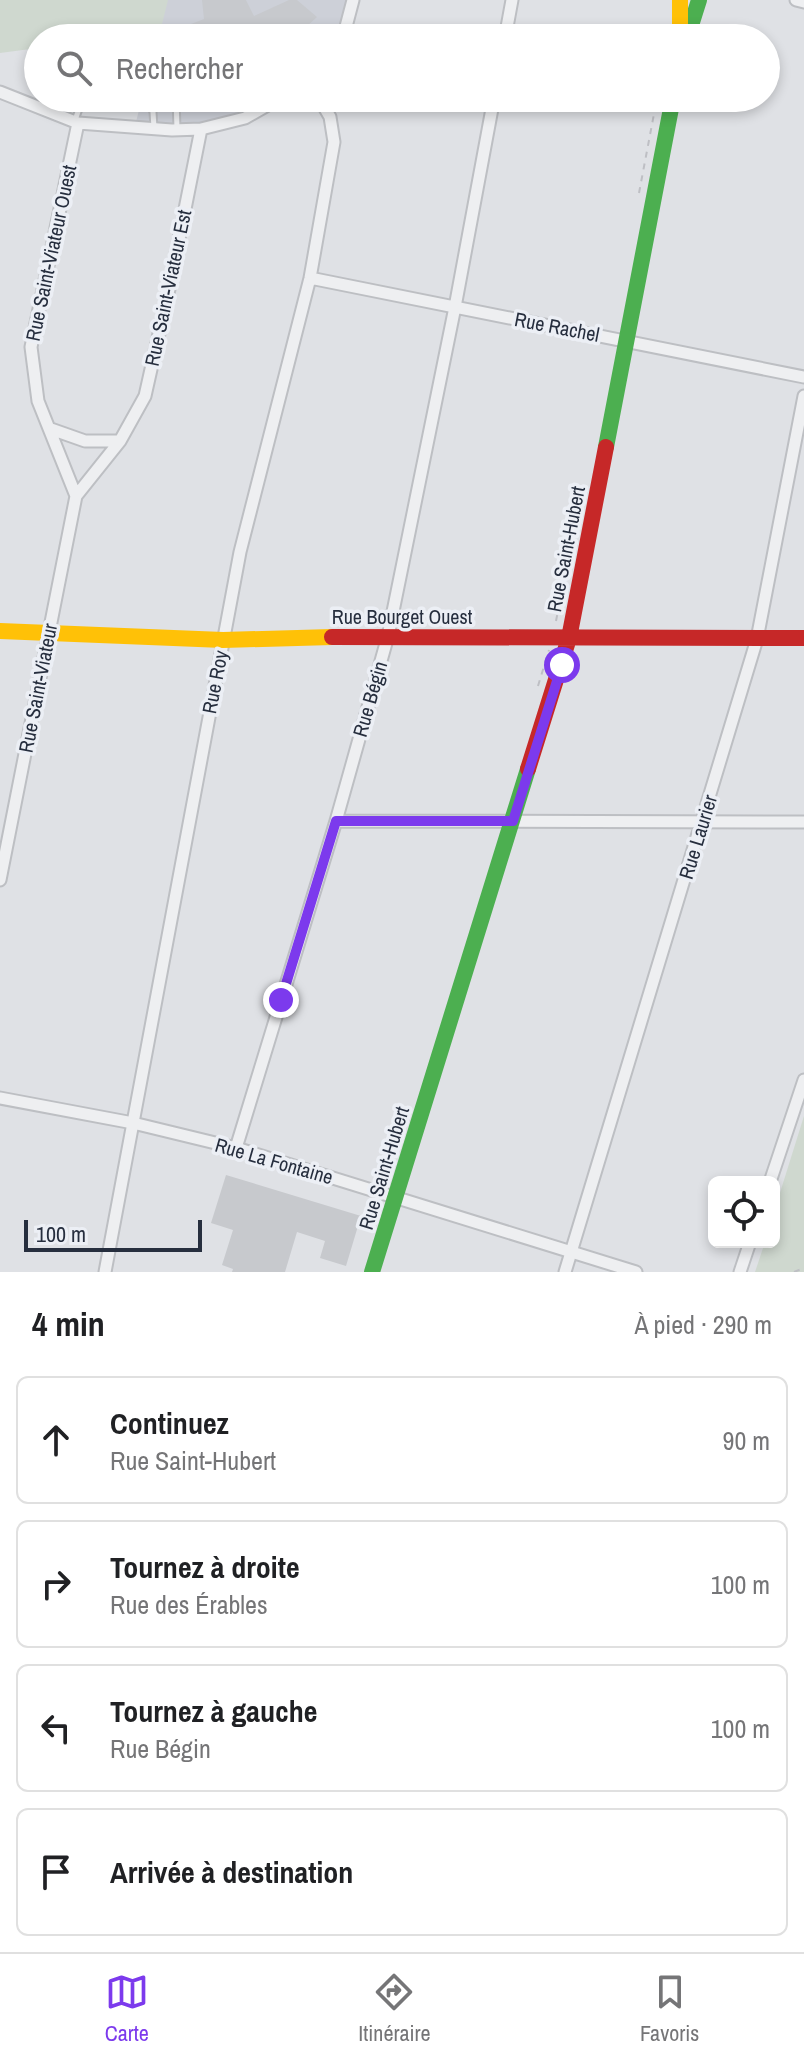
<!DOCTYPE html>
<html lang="fr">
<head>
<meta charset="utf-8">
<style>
  :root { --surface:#fff; --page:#f6f6f6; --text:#202124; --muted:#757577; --line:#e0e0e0; --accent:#7c3aed }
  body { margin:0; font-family:"Archivo Narrow",sans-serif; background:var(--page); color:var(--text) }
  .controls { position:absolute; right:24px; bottom:24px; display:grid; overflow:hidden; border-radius:12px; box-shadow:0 4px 12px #0003 }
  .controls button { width:72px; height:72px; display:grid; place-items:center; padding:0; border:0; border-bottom:2px solid var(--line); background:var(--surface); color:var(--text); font:40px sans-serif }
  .scale { position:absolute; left:24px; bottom:20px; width:178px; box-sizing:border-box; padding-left:8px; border:4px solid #262e3e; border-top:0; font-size:22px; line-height:28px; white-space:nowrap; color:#262e3e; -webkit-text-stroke:6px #eceff5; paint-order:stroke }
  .stop { position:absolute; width:24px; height:24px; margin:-18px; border:6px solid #7c3aed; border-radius:50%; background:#fff }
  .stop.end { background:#7c3aed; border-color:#fff; box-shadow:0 2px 8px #0008 }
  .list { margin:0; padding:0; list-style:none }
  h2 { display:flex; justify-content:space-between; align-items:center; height:104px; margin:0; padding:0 32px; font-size:34px }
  h2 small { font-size:26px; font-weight:400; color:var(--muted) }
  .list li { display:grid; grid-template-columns:52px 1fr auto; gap:24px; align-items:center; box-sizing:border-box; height:128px; margin:0 16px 16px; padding:0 16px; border:2px solid var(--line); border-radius:12px }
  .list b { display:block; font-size:30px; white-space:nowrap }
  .list p { margin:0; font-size:26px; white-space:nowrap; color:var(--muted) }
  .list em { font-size:26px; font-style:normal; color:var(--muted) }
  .icon { flex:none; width:44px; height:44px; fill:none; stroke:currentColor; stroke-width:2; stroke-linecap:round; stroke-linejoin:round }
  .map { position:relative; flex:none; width:804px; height:1272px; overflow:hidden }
  .search { position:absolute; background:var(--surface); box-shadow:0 4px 12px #0003; left:24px; right:24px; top:24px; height:88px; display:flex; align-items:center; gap:20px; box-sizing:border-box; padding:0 28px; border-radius:44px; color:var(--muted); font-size:30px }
  .sheet { height:680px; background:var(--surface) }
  nav { display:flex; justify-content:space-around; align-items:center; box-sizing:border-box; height:112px; border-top:2px solid var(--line); background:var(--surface); font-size:22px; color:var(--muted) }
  nav a { display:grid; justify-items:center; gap:4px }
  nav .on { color:var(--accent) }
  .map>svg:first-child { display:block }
</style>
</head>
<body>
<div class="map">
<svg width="804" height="1272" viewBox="0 0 804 1272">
  <rect width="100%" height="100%" fill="#dfe1e5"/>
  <!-- built -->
  <path fill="#cdd0d8" d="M 166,0 L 354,0 L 348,38 L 157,38 Z
    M 142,98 L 289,98 L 259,115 L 199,131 L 134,130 Z"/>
  <!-- green -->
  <path fill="#cfd8cf" d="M 0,0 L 168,0 L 159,36 L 157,38 L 38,38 L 38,48 L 0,53 Z
    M 804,1116 L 804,1272 L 755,1272 L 765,1242 L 774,1242 L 774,1212 Z"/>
  <!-- building -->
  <path fill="#c7c9cd" d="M 202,0 L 246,0 L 254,16 L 289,0 L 297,0 L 317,17 L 295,37 L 285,28 L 267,36 L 268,38 L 167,38 L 165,34 L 204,19 Z
    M 226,1175 L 361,1216 L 346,1266 L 320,1258 L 325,1241 L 297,1232 L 285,1272 L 232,1272 L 233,1269 L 222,1265 L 233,1230 L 211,1223 Z"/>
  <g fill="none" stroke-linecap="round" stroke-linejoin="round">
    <defs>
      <path id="lane" d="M 146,98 L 153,112 L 154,128
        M 176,98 L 177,129
        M 75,120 L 83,98"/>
      <path id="street" d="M 796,0 L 804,2
        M 343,38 L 353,0
        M 505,38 L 512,0
        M 0,92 L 78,123 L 172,130 L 201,129 L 245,118 L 280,98
        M 310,278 L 804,377
        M 51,429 L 85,441 L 120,441
        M 76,496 L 38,401 L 31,347 L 78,123
        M 336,821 L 804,822
        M 0,880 L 76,496 L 120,441 L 145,396 L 169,289 L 201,129
        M 0,1098 L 133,1123 L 236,1148 L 636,1272
        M 236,1148 L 336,821 L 388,636 L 455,307 L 494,98
        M 770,1182 L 804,1080
        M 105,1272 L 240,552 L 310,278 L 334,142 L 330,117 L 319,98
        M 565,1272 L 757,639 L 804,396
        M 740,1272 L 750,1242"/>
    </defs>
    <!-- lane casing -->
    <use href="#lane" stroke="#bdbfc3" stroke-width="9"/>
    <!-- street casing -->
    <use href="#street" stroke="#bdbfc3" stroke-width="15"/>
    <!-- path -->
    <path stroke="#bebfc4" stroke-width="2" stroke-dasharray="6 6" stroke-linecap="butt" d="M 639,193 L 657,98
      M 556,621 L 581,494
      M 538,686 L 549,650
      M 794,1272 L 804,1268"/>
    <!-- lane -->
    <use href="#lane" stroke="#eeeff1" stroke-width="5"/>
    <!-- street -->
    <use href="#street" stroke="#eeeff1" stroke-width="11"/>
    <!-- fast -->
    <path stroke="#4caf50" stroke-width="16" d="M 687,38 L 699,0
      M 606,447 L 673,98
      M 372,1272 L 528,769"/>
    <!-- slow -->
    <path stroke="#ffc107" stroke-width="16" d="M 680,0 L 680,38
      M 0,631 L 223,640 L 332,637"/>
    <!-- jam -->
    <path stroke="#c62828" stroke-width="16" d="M 332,637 L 804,638
      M 528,769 L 569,638 L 606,447"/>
  </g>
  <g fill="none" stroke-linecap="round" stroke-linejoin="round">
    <!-- route -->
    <path stroke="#7c3aed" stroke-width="10" d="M 281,1000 L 336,821 L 513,821 L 562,665"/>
  </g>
  <g text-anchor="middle" stroke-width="7" stroke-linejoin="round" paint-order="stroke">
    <!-- street labels -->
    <g font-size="20" fill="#262e3e" stroke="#eceff5">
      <text transform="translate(51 253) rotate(-78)" y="7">Rue Saint-Viateur Ouest</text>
      <text transform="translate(168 288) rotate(-78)" y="7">Rue Saint-Viateur Est</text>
      <text transform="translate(557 327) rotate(11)" y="7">Rue Rachel</text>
      <text transform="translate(566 549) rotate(-79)" y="7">Rue Saint-Hubert</text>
      <text x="402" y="624">Rue Bourget Ouest</text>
      <text transform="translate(215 682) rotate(-79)" y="7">Rue Roy</text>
      <text transform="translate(38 688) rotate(-79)" y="7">Rue Saint-Viateur</text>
      <text transform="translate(370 699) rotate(-74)" y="7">Rue Bégin</text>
      <text transform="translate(698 837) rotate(-73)" y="7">Rue Laurier</text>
      <text transform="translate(274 1161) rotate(16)" y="7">Rue La Fontaine</text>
      <text transform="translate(384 1168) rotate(-73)" y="7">Rue Saint-Hubert</text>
    </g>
  </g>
</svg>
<div class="controls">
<button><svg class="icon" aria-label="locate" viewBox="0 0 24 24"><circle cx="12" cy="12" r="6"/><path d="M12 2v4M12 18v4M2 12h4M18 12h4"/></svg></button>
</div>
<div class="scale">100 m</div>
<div class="stop" style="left:562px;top:665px"></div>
<div class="stop end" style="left:281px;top:1000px"></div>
<div class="search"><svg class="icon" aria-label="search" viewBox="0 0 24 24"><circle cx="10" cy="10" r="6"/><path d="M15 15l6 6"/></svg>Rechercher</div>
</div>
<section class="sheet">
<h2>4 min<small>À pied · 290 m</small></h2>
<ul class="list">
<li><svg class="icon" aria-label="ahead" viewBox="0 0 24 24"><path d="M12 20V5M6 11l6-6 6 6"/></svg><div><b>Continuez</b><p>Rue Saint-Hubert</p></div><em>90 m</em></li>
<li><svg class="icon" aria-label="right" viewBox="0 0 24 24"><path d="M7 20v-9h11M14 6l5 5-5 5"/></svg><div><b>Tournez à droite</b><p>Rue des Érables</p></div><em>100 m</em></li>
<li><svg class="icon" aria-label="left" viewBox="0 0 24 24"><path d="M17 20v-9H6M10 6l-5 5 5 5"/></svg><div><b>Tournez à gauche</b><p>Rue Bégin</p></div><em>100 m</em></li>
<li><svg class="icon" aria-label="arrive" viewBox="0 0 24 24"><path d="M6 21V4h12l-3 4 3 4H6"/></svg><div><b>Arrivée à destination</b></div></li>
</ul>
</section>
<nav>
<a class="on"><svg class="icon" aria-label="map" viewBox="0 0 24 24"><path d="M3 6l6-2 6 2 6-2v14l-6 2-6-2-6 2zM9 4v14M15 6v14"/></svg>Carte</a>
<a><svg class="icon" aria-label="directions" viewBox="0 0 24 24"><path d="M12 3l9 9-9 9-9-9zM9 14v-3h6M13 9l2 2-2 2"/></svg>Itinéraire</a>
<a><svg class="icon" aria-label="saved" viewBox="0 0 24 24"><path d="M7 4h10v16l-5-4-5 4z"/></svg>Favoris</a>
</nav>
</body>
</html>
